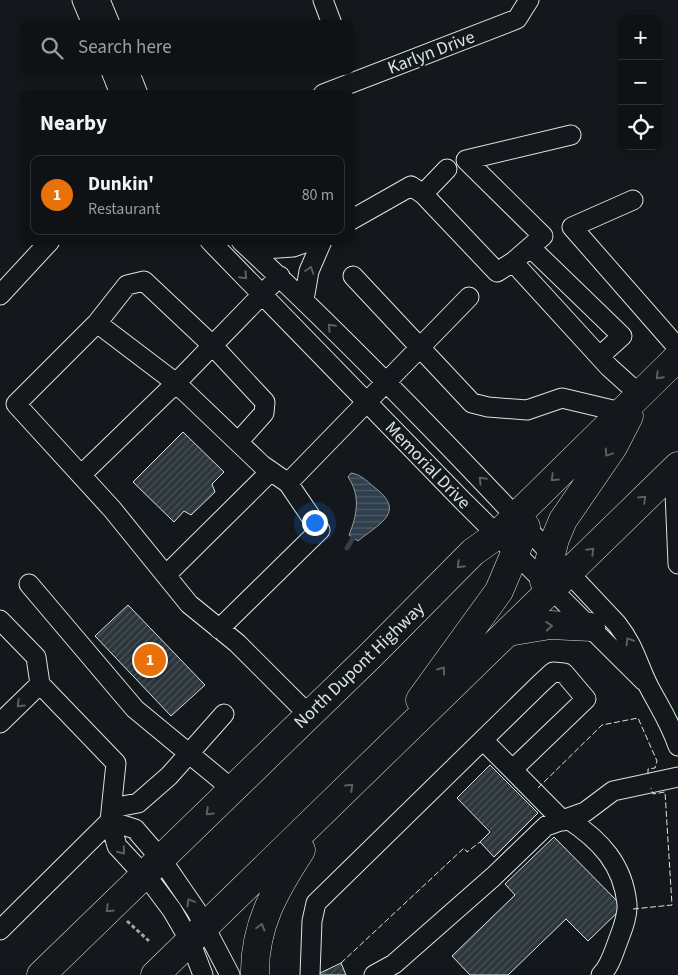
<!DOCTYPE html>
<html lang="en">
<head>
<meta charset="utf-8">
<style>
  :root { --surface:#0f1215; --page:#181b1e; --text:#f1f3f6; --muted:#9b9ea0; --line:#2f3234; --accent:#ffb74d }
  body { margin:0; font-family:"Source Sans 3",sans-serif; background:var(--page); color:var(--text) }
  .controls { position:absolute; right:15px; top:15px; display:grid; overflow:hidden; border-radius:10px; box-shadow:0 2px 8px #0003 }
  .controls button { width:45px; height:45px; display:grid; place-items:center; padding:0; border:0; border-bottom:1px solid var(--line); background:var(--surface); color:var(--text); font:25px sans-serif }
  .you { position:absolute; left:314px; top:522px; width:18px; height:18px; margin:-12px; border:4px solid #fff; border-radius:50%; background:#1a73e8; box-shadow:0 0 0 8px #1a73e833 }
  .badge { display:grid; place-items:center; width:32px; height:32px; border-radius:50%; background:var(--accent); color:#fff; font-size:16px; font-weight:700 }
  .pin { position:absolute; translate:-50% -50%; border:2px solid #fff; box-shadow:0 1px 5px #0006 }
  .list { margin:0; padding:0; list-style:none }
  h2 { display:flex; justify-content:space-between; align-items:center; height:65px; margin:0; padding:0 20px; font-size:21px }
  h2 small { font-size:16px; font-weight:400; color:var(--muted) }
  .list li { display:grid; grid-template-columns:32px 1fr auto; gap:15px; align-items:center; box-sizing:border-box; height:80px; margin:0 10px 10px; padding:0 10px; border:1px solid var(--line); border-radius:10px }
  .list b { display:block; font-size:19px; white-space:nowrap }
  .list p { margin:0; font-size:16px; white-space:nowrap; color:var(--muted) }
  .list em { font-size:16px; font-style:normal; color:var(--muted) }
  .icon { flex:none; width:28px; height:28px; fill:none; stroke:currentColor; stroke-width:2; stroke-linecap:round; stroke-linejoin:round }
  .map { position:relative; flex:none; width:678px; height:975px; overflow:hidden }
  .search { position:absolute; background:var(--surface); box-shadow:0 2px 8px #0003; left:20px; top:20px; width:335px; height:55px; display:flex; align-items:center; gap:12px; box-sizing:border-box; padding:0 18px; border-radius:10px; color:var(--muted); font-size:19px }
  .panel { position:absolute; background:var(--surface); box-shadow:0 2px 8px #0003; left:20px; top:90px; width:335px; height:155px; border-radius:10px }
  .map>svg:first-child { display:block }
</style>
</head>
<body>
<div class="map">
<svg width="678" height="975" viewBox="0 0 678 975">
  <defs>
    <pattern id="water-rules" width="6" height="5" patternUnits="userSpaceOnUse" patternTransform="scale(1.25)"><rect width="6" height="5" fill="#2f3f4d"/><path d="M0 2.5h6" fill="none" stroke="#4c5b66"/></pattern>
    <pattern id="building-hatch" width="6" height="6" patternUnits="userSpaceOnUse" patternTransform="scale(1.25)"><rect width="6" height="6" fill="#2c363c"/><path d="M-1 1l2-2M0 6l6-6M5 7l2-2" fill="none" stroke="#4a5358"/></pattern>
  </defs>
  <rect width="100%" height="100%" fill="#14181c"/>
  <!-- water -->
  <path fill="url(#water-rules)" stroke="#939e99" d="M 351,473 C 360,474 367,481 374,487 C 407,512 380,523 358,541 L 349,535 C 357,515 361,496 348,477 Z"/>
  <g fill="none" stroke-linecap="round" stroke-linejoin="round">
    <!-- stream -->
    <path stroke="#2f3f4d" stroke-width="5" d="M 347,548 L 353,538"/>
  </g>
  <!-- building -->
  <path fill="url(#building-hatch)" stroke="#d8e6dc" d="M 183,432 L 224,472 L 212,484 L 215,492 L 191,515 L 184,511 L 174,522 L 133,482 Z
    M 128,605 L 205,685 L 171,716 L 95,636 Z
    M 490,765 L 538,813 L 494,857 L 480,842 L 490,832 L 457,798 Z
    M 554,837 L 623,907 L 588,941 L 566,919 L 508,975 L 470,975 L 452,956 L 515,895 L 505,884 Z
    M 341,963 L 346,975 L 316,975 Z"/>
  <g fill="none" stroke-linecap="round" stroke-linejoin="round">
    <defs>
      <path id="minor" d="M 82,0 L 92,24
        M 100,0 L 110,24
        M 323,0 L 332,24
        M 111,71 L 120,94
        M 129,71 L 138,94
        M 323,94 L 517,19 L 529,0
        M 423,194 L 447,169
        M 633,200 L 572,227 L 678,348
        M 351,220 L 411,186 L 423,194 L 497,272 L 513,262 L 543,236 L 466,160 L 571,135
        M 210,241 L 461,499 L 644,681
        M 241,241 C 372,363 495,494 617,624 C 635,647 637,663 649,687 C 660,708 670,722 678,746
        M 530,247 L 622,336 L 600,356
        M 251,250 L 293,247 L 310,241
        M 513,262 L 609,367 L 640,395
        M 280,276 L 176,383 L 97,323 L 16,404 L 112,509 L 189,604 L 237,643 L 309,715
        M 353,276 L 472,403 L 488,407 L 527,410 L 562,398 L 621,412
        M 0,295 L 50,241
        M 304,300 L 309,271 L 322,241
        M 97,323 L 127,285 L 144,281 L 212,345 L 265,402 L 264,413 L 238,442
        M 674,469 L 678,564
        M 81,475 L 176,383 L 262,465 L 288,483
        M 166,575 L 271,471
        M 29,584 L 135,709 L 232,789
        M 0,620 L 36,657 L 40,684 L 116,763 L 110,821 L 117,846 L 154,886 L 172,910 L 190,941 L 203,975
        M 219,629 L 320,530 L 288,483 L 469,297
        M 0,723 L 40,684
        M 483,740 L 563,821
        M 112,808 L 138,803 L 169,776 L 224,714
        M 568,819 C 600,840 623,864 627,904 C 628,916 622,930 618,941 C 613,954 610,966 601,975
        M 110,821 L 135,829 L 161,859 L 196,910 L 230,975
        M 0,930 L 110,821
        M 310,975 L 312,921 L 316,903 L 541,683 L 553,672 L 564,673 L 586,699 L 513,769
        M 374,975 L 394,964 L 493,877 L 546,826 L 585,812 L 613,791 L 678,777"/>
      <path id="highway" d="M 544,581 L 555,539 L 563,520 L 613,447 L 629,416
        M 508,632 L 550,625 L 591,627
        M 420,700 L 499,591 L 526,527
        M 41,975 L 371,655 L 473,552 L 497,535 L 678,357
        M 155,975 L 678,466
        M 255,975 C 254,926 275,890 301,850"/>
    </defs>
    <!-- minor casing -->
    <use href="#minor" stroke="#d8e6dc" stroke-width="21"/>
    <!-- highway casing -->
    <use href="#highway" stroke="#d8e6dc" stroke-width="29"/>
    <!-- path -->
    <path stroke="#9da8a2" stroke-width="3" stroke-dasharray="4 2.5" stroke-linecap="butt" d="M 127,921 L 149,941"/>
    <!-- minor -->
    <use href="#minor" stroke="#14181c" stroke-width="19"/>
    <!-- highway -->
    <use href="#highway" stroke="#14181c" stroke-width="28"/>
    <!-- fence -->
    <path stroke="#d8e6dc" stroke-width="1" stroke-dasharray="6 2.5" stroke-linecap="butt" d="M 538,788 L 602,725 L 638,718 L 657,761 L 655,768 L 648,769 L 648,776
      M 633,909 L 672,905 L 665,792 L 653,794 L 651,788
      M 341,963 L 464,848 L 467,852 L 480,842"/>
  </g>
  <!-- one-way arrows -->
  <defs><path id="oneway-chevron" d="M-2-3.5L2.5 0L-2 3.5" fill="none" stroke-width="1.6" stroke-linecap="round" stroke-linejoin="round" transform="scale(1.25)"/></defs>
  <g stroke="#59605f">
    <use href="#oneway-chevron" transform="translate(310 270) rotate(-72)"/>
    <use href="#oneway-chevron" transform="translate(244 276) rotate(46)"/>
    <use href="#oneway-chevron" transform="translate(331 327) rotate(-134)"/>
    <use href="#oneway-chevron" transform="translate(659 376) rotate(135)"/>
    <use href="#oneway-chevron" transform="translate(608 453) rotate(124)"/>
    <use href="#oneway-chevron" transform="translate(554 478) rotate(136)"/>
    <use href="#oneway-chevron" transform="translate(482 480) rotate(-134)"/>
    <use href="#oneway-chevron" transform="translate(643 499) rotate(-44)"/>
    <use href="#oneway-chevron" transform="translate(591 551) rotate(-45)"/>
    <use href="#oneway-chevron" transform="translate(460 565) rotate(135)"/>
    <use href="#oneway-chevron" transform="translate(549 626) rotate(-5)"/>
    <use href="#oneway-chevron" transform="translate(629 641) rotate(-122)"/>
    <use href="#oneway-chevron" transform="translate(442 670) rotate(-54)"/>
    <use href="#oneway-chevron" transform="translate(20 704) rotate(136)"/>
    <use href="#oneway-chevron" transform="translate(350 787) rotate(-44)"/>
    <use href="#oneway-chevron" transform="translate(209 812) rotate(136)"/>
    <use href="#oneway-chevron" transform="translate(122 851) rotate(51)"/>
    <use href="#oneway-chevron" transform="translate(190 902) rotate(-121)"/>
    <use href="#oneway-chevron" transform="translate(109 909) rotate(136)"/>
    <use href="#oneway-chevron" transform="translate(261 927) rotate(-74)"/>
  </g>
  <g text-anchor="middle" stroke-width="4" stroke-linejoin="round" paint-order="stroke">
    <!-- street labels -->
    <g font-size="18" fill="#d8e6dc" stroke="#14181c">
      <text transform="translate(431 52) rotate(-21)" y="6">Karlyn Drive</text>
      <text transform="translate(428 465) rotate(46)" y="6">Memorial Drive</text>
      <text transform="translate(359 665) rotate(-44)" y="6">North Dupont Highway</text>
    </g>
  </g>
</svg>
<div class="controls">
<button>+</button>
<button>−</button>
<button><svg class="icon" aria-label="locate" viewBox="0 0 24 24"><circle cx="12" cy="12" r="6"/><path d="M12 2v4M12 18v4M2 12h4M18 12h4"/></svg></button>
</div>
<div class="you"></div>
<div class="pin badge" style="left:150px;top:660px;background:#e8710a">1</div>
<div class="search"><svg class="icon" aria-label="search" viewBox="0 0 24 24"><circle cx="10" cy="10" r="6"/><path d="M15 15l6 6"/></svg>Search here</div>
<section class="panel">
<h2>Nearby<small></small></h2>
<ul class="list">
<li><span class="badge" style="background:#e8710a">1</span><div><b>Dunkin'</b><p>Restaurant</p></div><em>80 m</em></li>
</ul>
</section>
</div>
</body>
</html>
